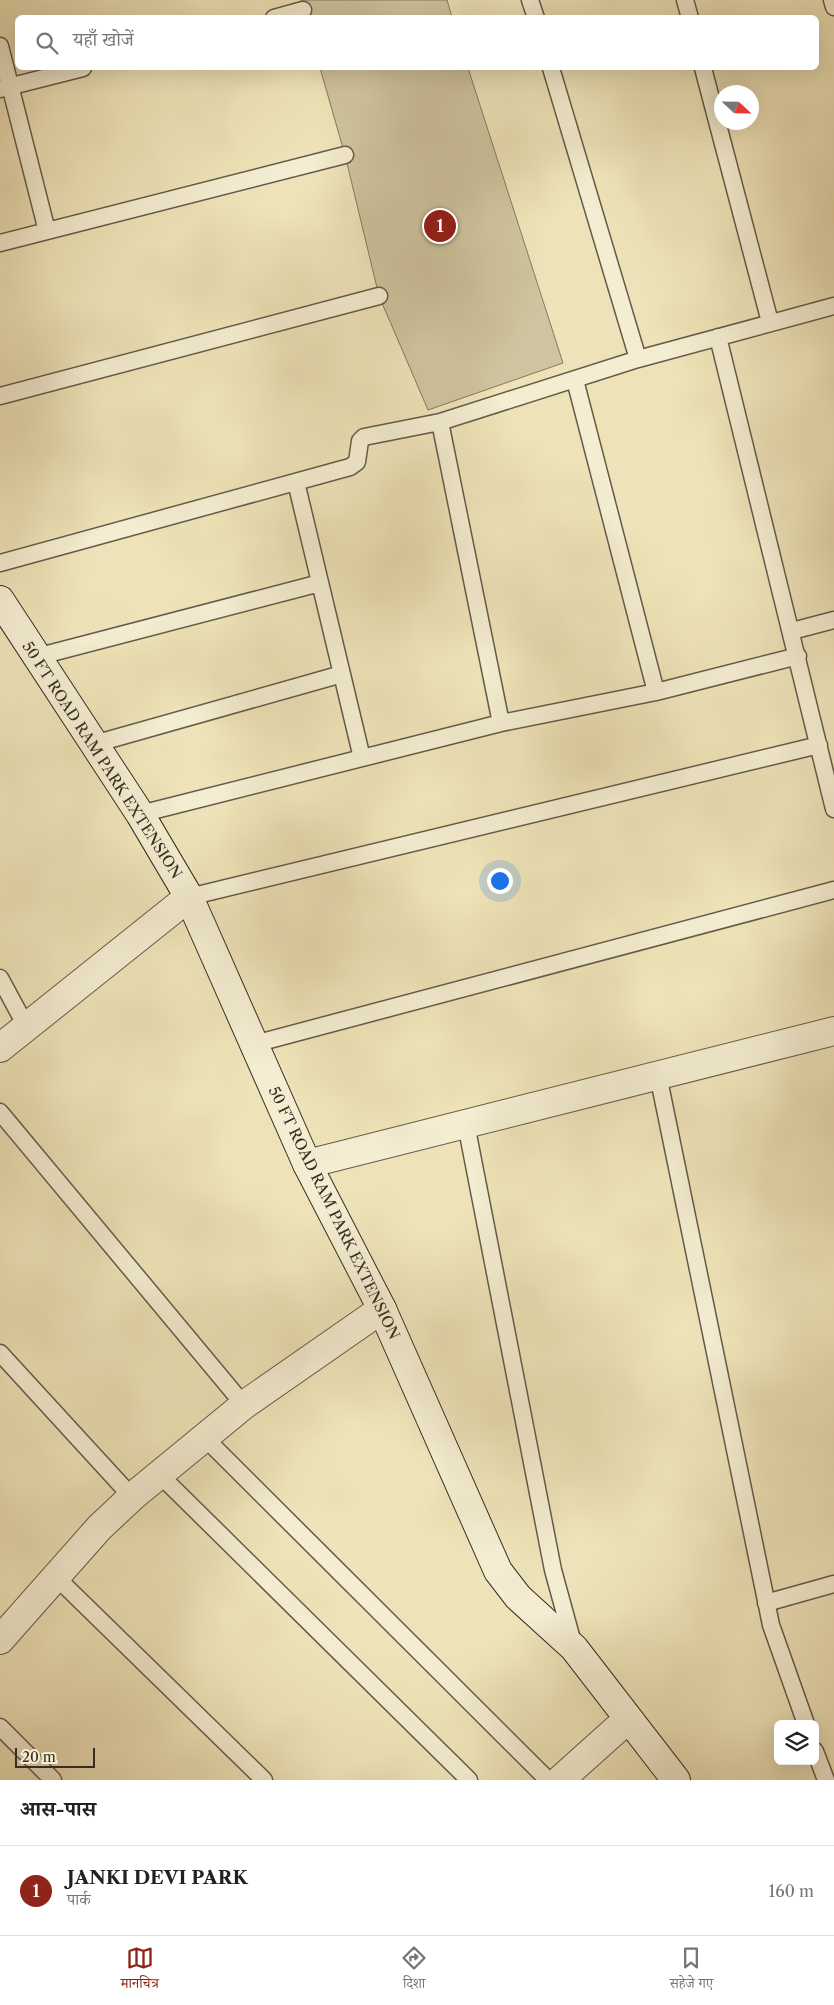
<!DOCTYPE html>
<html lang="hi">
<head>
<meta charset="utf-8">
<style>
  :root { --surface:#fff; --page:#f6f6f6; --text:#222; --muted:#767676; --line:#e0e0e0; --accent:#8f2418 }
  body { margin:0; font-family:"Libre Caslon Text","Noto Serif Devanagari",serif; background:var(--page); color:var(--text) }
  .controls { position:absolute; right:15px; bottom:15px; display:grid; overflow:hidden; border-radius:8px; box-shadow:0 5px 20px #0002 }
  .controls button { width:45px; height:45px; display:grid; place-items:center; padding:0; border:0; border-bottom:1px solid var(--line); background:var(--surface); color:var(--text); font:25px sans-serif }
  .compass { position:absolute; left:714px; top:85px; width:45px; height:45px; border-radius:50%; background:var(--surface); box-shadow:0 5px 20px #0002; rotate:112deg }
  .scale { position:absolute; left:15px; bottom:12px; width:80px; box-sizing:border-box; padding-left:5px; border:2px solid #372d25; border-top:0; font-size:14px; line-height:18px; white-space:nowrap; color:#372d25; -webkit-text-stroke:4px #f4edd1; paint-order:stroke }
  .you { position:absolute; left:499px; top:880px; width:18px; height:18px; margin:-12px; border:4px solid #fff; border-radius:50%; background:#1a73e8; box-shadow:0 0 0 8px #1a73e833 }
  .badge { display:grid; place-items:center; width:32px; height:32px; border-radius:50%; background:var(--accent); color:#fff; font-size:16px; font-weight:700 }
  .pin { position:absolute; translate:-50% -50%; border:2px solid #fff; box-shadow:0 1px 5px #0006 }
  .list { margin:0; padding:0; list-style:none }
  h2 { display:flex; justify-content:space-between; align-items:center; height:65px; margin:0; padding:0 20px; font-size:21px }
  h2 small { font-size:16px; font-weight:400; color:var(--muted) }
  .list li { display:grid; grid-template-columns:32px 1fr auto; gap:15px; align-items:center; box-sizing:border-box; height:90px; padding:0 20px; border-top:1px solid var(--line) }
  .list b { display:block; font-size:19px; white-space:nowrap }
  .list p { margin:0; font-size:16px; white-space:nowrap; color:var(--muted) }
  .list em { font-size:16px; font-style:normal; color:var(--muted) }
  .icon { flex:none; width:28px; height:28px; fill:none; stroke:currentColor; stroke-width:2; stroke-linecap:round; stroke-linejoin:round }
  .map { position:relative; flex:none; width:834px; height:1780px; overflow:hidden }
  .search { position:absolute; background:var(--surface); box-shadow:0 5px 20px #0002; left:15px; right:15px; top:15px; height:55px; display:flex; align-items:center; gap:12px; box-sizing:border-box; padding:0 18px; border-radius:8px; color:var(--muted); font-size:19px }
  .sheet { height:155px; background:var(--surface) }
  nav { display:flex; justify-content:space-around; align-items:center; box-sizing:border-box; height:70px; border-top:1px solid var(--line); background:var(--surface); font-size:14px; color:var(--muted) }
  nav a { display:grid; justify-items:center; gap:2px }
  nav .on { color:var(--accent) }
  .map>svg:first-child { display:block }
</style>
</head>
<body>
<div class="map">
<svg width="834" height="1780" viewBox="0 0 834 1780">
  <rect width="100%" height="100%" fill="#eee3b8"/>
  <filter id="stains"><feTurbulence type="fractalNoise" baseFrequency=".004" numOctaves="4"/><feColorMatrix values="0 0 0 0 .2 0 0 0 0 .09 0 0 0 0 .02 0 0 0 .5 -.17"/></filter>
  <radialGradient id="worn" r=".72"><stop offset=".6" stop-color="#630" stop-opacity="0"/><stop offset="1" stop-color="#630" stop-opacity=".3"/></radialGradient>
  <!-- green -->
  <path fill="#cfc49f" stroke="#837862" d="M 301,0 L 447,0 L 452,17 L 306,17 Z
    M 320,68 L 468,68 L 563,363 L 428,410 L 379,296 L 345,155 Z"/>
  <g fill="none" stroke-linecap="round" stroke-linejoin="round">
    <defs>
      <path id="lane" d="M 530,0 L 536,18
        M 685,0 L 690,18
        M 832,0 L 834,7
        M 274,18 L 303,10
        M 0,46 L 47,231
        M 551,68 L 638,359
        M 703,68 L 770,322
        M 0,89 L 83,68
        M 0,243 L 345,155
        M 718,337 L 834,809
        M 575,380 L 656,692
        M 0,396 L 379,296
        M 440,422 L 501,723
        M 296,482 L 362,758
        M 0,563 L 350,467 L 357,462 L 360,441 L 364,437 L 440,422 L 638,359 L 834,306
        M 792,631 L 834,620
        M 36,657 L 320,583
        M 94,744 L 342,674
        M 140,814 L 501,723 L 656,692 L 798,656
        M 189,897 L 819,745
        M 0,978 L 27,1028
        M 254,1044 L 834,890
        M 658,1075 L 771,1625 L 806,1724
        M 0,1112 L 244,1405
        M 466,1124 L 553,1570 L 573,1643
        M 0,1353 L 132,1497
        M 205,1438 L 548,1780
        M 160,1475 L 469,1780
        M 55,1576 L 264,1780
        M 766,1603 L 834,1584
        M 0,1727 L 53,1780
        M 815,1751 L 826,1780"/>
      <path id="street" d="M 0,1048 L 189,897
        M 307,1164 L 834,1031
        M 0,1640 L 99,1528 L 132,1497 L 244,1405 L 382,1309
        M 560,1780 L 628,1719"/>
      <path id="secondary" d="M 0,600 L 140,814 L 189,897 L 307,1164 L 382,1309 L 498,1571 L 518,1597 L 574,1648 L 676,1780"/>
    </defs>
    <!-- lane casing -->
    <use href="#lane" stroke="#655a4a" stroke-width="19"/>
    <!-- street casing -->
    <use href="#street" stroke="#655a4a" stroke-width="30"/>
    <!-- secondary casing -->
    <use href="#secondary" stroke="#372d25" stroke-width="30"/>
    <!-- lane -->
    <use href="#lane" stroke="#f4edd1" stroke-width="16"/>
    <!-- street -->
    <use href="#street" stroke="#f4edd1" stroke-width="28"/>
    <!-- secondary -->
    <use href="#secondary" stroke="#f4edd1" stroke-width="28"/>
  </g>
  <g text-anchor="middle" stroke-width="5" stroke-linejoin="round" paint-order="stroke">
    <!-- street labels -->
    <g font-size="15" fill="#372d25" stroke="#f4edd1">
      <text transform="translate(102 760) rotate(57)" y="5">50 FT ROAD RAM PARK EXTENSION</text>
      <text transform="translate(334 1213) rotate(64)" y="5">50 FT ROAD RAM PARK EXTENSION</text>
    </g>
  </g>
  <rect width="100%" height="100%" filter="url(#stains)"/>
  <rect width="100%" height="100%" fill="url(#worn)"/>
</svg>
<div class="controls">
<button><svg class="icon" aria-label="layers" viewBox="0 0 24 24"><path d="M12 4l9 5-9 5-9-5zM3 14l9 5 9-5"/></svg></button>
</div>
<svg class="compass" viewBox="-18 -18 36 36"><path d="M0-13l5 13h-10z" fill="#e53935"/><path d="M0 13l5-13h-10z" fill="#767676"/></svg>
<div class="scale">20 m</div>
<div class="you"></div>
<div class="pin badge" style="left:440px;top:226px">1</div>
<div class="search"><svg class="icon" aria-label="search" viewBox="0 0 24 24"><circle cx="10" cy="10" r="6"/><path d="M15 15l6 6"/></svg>यहाँ खोजें</div>
</div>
<section class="sheet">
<h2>आस-पास<small></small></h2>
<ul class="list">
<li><span class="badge">1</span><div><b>JANKI DEVI PARK</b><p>पार्क</p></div><em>160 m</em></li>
</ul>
</section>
<nav>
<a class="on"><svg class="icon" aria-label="map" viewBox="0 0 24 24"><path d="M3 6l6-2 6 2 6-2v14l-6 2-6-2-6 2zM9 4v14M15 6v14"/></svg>मानचित्र</a>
<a><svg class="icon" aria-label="directions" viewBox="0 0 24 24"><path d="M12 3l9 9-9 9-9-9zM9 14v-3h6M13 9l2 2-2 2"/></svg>दिशा</a>
<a><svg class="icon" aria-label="saved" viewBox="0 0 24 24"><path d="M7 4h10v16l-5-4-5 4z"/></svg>सहेजे गए</a>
</nav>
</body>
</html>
